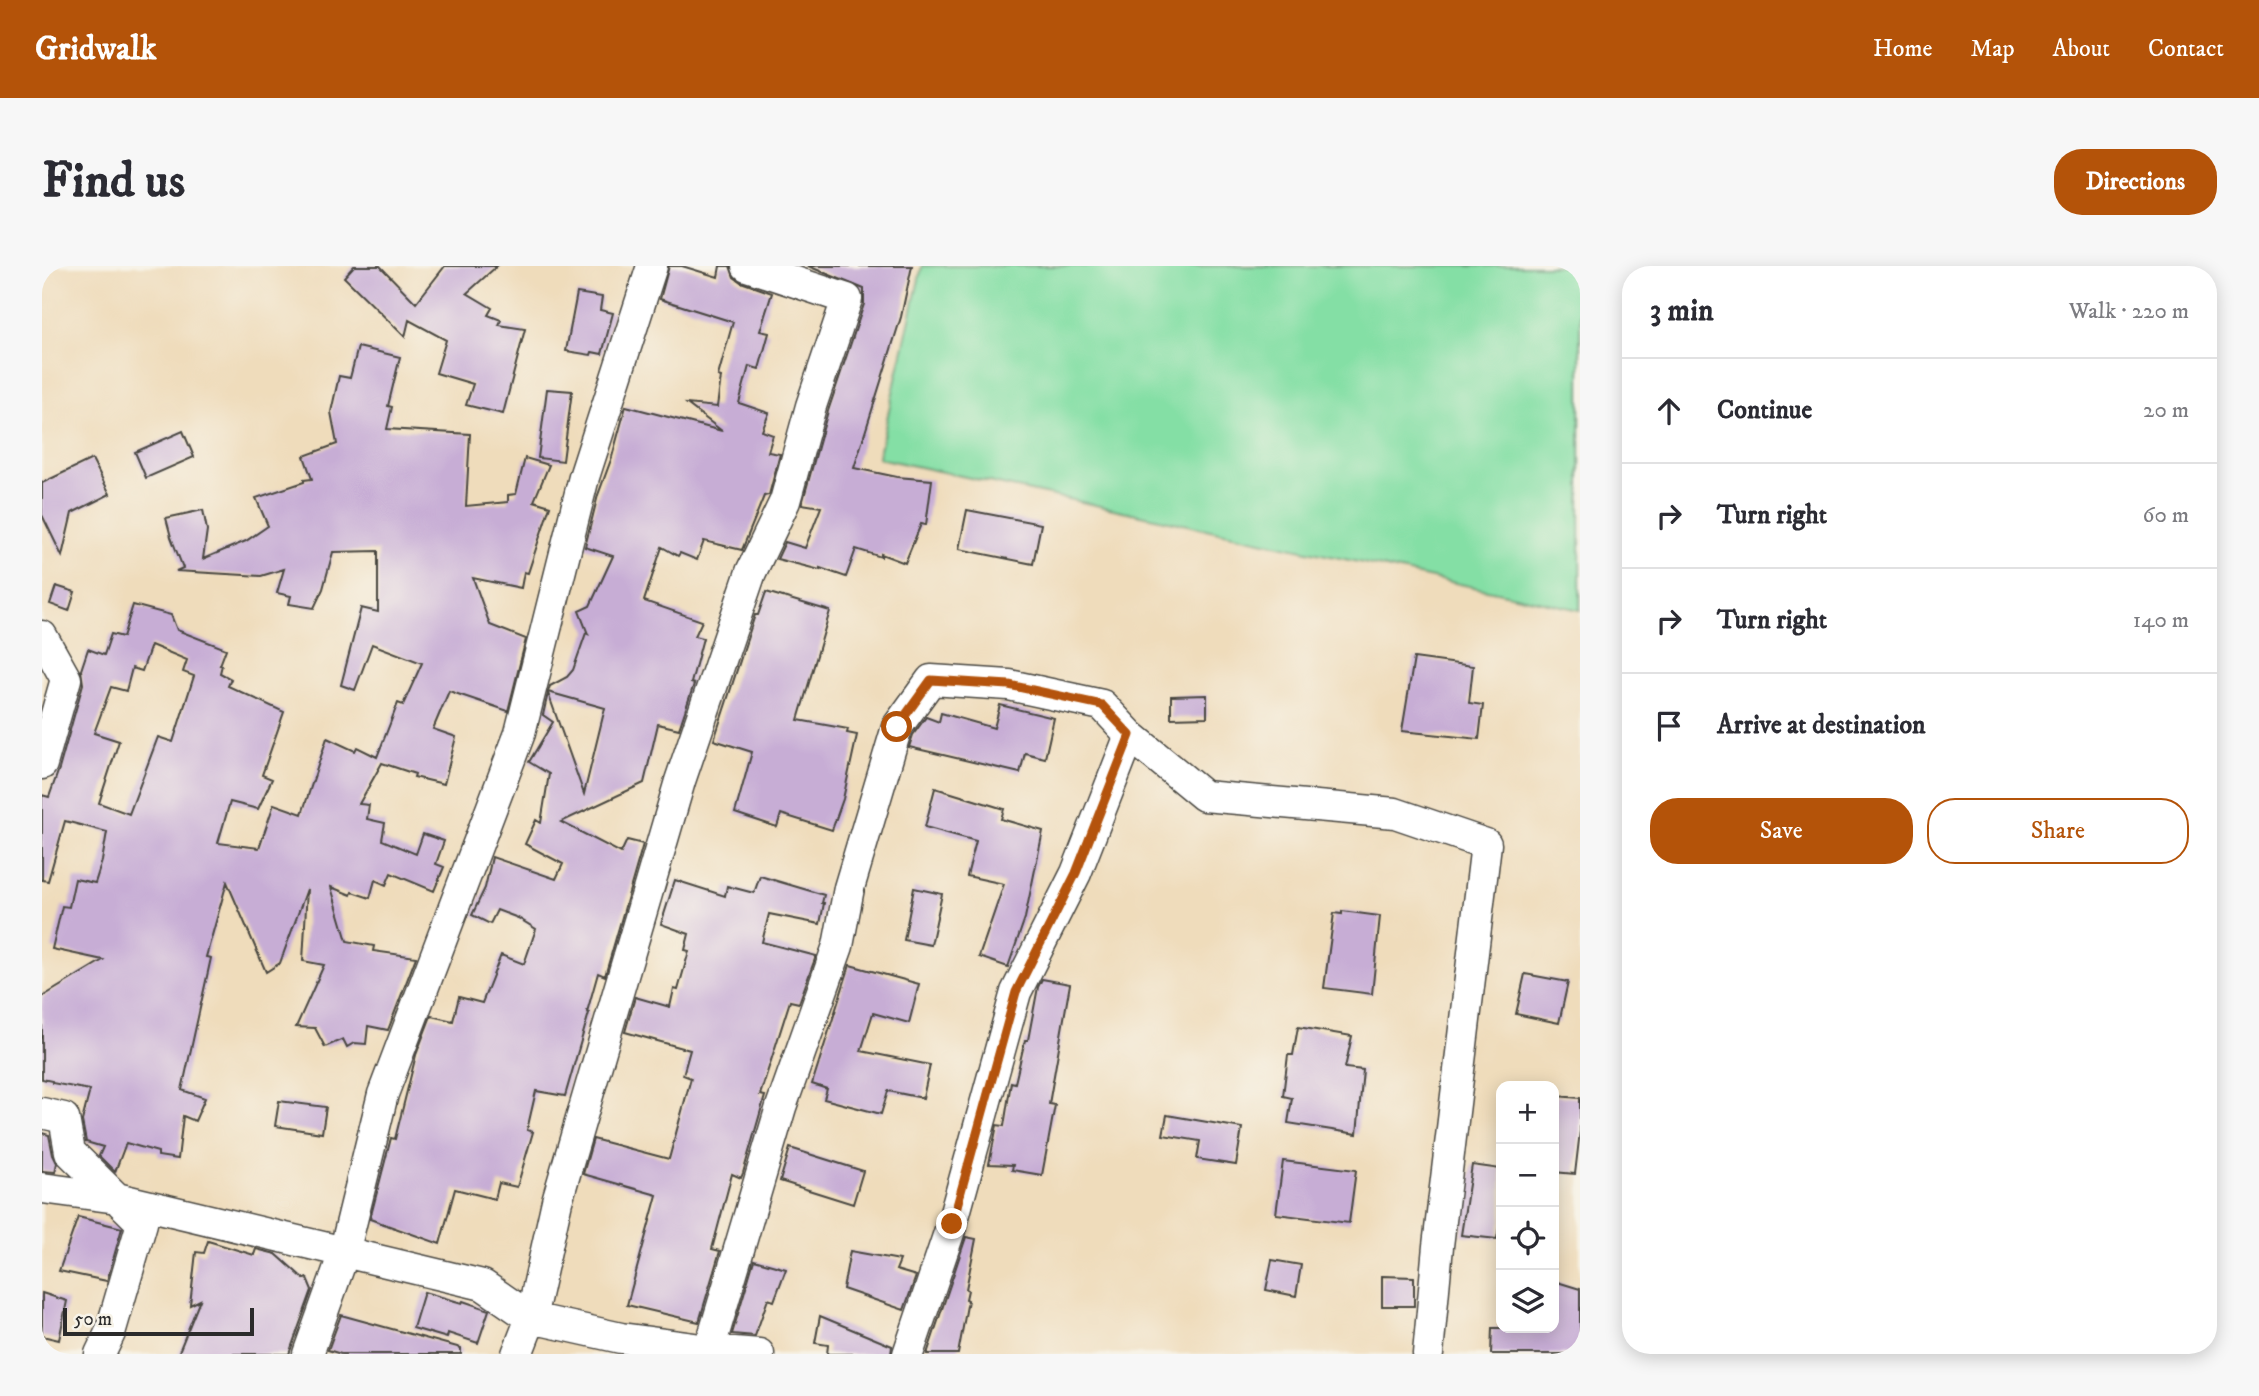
<!DOCTYPE html>
<html lang="en">
<head>
<meta charset="utf-8">
<style>
  :root { --surface:#fff; --page:#f7f7f7; --text:#2b2b33; --muted:#7c7c81; --line:#e1e1e2; --accent:#b45309 }
  body { margin:0; font-family:"IM FELL DW Pica",serif; background:var(--page); color:var(--text) }
  .controls { position:absolute; right:21px; bottom:21px; display:grid; overflow:hidden; border-radius:14px; box-shadow:0 4px 18px #0003 }
  .controls button { width:63px; height:63px; display:grid; place-items:center; padding:0; border:0; border-bottom:2px solid var(--line); background:var(--surface); color:var(--text); font:35px sans-serif }
  .scale { position:absolute; left:21px; bottom:18px; width:191px; box-sizing:border-box; padding-left:7px; border:4px solid #2b2b2b; border-top:0; font-size:19px; line-height:24px; white-space:nowrap; color:#2b2b2b; -webkit-text-stroke:5px #f7f3e8; paint-order:stroke }
  .stop { position:absolute; width:21px; height:21px; margin:-16px; border:5px solid #b45309; border-radius:50%; background:#fff }
  .stop.end { background:#b45309; border-color:#fff; box-shadow:0 2px 7px #0008 }
  .list { margin:0; padding:0; list-style:none }
  h2 { display:flex; justify-content:space-between; align-items:center; height:91px; margin:0; padding:0 28px; font-size:30px }
  h2 small { font-size:23px; font-weight:400; color:var(--muted) }
  .list li { display:grid; grid-template-columns:46px 1fr auto; gap:21px; align-items:center; box-sizing:border-box; height:105px; padding:0 28px; border-top:2px solid var(--line) }
  .list b { display:block; font-size:26px; white-space:nowrap }
  .list em { font-size:23px; font-style:normal; color:var(--muted) }
  .actions { display:flex; gap:14px; padding:21px 28px }
  .actions a { flex:1; padding:16px 0; border:2px solid var(--accent); border-radius:28px; text-align:center; font-size:24px; color:var(--accent) }
  .actions .main { background:var(--accent); color:#fff }
  .icon { flex:none; width:38px; height:38px; fill:none; stroke:currentColor; stroke-width:2; stroke-linecap:round; stroke-linejoin:round }
  .map { position:relative; flex:none; width:1538px; height:1088px; overflow:hidden; border-radius:28px }
  header { display:flex; align-items:center; gap:42px; box-sizing:border-box; height:98px; padding:0 35px; background:var(--accent); color:#fff }
  header strong { font-size:33px }
  nav { display:flex; gap:38px; margin-inline-start:auto; font-size:24px }
  .intro { display:flex; align-items:center; justify-content:space-between; box-sizing:border-box; height:168px; padding:0 42px }
  h1 { margin:0; font-size:49px }
  .button { padding:18px 32px; border-radius:28px; background:var(--accent); color:#fff; font-size:24px; font-weight:700 }
  main { display:flex; gap:42px; padding:0 42px }
  aside { flex:1; background:var(--surface); border-radius:28px; box-shadow:0 4px 18px #0003 }
  .map>svg:first-child { display:block }
</style>
</head>
<body>
<header>
<strong>Gridwalk</strong>
<nav><a>Home</a><a>Map</a><a>About</a><a>Contact</a></nav>
</header>
<div class="intro"><h1>Find us</h1><a class="button">Directions</a></div>
<main>
<div class="map">
<svg width="1538" height="1088" viewBox="0 0 1538 1088">
  <rect width="100%" height="100%" fill="#f7f3e8"/>
  <filter id="ink" filterUnits="userSpaceOnUse"><feTurbulence type="fractalNoise" baseFrequency=".0143" numOctaves="2"/><feDisplacementMap in="SourceGraphic" scale="14" xChannelSelector="R" yChannelSelector="G"/><feConvolveMatrix kernelMatrix="1 2 1 2 8 2 1 2 1" color-interpolation-filters="sRGB"/></filter>
  <filter id="wash" filterUnits="userSpaceOnUse"><feTurbulence type="fractalNoise" baseFrequency=".00686" numOctaves="4" result="noise"/><feDisplacementMap in="SourceGraphic" scale="28" xChannelSelector="R" yChannelSelector="G"/><feGaussianBlur stdDeviation="1.57" result="paint"/><feColorMatrix in="noise" values="0 0 0 0 0 0 0 0 0 0 0 0 0 0 0 0 0 1.4 0 .05"/><feComposite in="paint" operator="in"/></filter>
  <g filter="url(#wash)">
    <rect width="100%" height="100%" fill="#efdcbb"/>
    <!-- green -->
    <path fill="#84dfa5" stroke="#588568" stroke-width="2" d="M 880,0 L 1538,0 L 1538,344 L 836,192 Z"/>
    <g id="blocks">
      <!-- building -->
      <path fill="#c7add5" fill-rule="evenodd" d="M 312,0 L 338,0 L 374,37 L 403,0 L 455,0 L 425,27 L 450,42 L 446,49 L 459,54 L 457,59 L 483,63 L 461,148 L 424,139 L 431,118 L 394,107 L 404,74 L 367,54 L 363,71 L 302,11 Z
        M 627,0 L 640,0 L 676,11 L 678,0 L 688,0 L 692,11 L 699,16 L 730,27 L 718,65 L 727,67 L 717,103 L 707,100 L 697,137 L 727,147 L 720,165 L 731,169 L 726,186 L 738,188 L 727,229 L 722,230 L 700,284 L 662,275 L 655,294 L 638,287 L 636,290 L 620,281 L 602,335 L 660,355 L 653,370 L 661,372 L 649,417 L 652,418 L 637,463 L 616,458 L 602,517 L 519,556 L 579,587 L 585,574 L 601,578 L 563,710 L 556,707 L 545,746 L 547,747 L 523,830 L 494,825 L 485,864 L 491,866 L 475,921 L 457,917 L 453,933 L 413,923 L 398,978 L 328,953 L 349,872 L 353,873 L 374,789 L 389,750 L 411,755 L 417,731 L 440,737 L 459,689 L 482,698 L 494,663 L 476,652 L 455,644 L 448,658 L 430,649 L 443,622 L 450,591 L 514,613 L 521,598 L 483,578 L 494,554 L 499,557 L 507,508 L 487,496 L 511,456 L 501,449 L 506,427 L 542,528 L 563,442 L 506,426 L 508,420 L 525,411 L 531,404 L 544,367 L 546,368 L 537,345 L 548,340 L 571,290 L 543,281 L 556,229 L 570,191 L 584,140 L 680,165 L 645,138 L 675,141 L 679,111 L 676,110 L 691,56 L 618,33 Z
        M 766,0 L 870,0 L 859,51 L 812,202 L 855,211 L 890,214 L 884,259 L 879,258 L 863,297 L 839,288 L 839,291 L 814,283 L 804,311 L 778,302 L 778,304 L 735,293 L 743,276 L 763,282 L 779,241 L 760,238 L 786,145 L 822,38 L 822,23 Z
        M 535,27 L 560,31 L 558,44 L 571,47 L 560,88 L 550,86 L 549,89 L 524,85 Z
        M 316,81 L 358,91 L 346,140 L 350,141 L 345,163 L 428,168 L 424,240 L 466,236 L 466,229 L 474,228 L 483,192 L 507,199 L 492,235 L 508,240 L 486,307 L 482,306 L 479,322 L 431,312 L 448,359 L 484,373 L 466,445 L 407,425 L 391,463 L 414,471 L 402,518 L 372,511 L 373,508 L 340,497 L 317,538 L 327,539 L 325,553 L 343,557 L 340,574 L 374,588 L 381,568 L 402,575 L 394,598 L 402,601 L 392,625 L 349,607 L 344,619 L 333,614 L 328,632 L 310,626 L 309,629 L 289,621 L 305,675 L 332,680 L 331,685 L 374,691 L 346,764 L 326,760 L 324,778 L 312,777 L 305,781 L 301,773 L 283,781 L 273,762 L 254,761 L 282,699 L 261,695 L 265,623 L 238,697 L 224,706 L 185,616 L 164,691 L 169,692 L 140,824 L 163,832 L 153,855 L 141,850 L 136,893 L 116,890 L 116,886 L 84,877 L 73,906 L 57,890 L 61,881 L 44,876 L 40,855 L 48,824 L 10,817 L 10,815 L 0,813 L 0,731 L 61,694 L 10,683 L 20,640 L 27,641 L 33,613 L 53,617 L 60,595 L 65,566 L 23,555 L 6,615 L 0,614 L 0,529 L 7,531 L 17,503 L 41,418 L 39,404 L 46,383 L 62,389 L 69,368 L 81,371 L 91,339 L 129,349 L 135,364 L 184,383 L 178,399 L 180,399 L 178,407 L 189,413 L 186,420 L 242,446 L 220,509 L 230,513 L 216,543 L 188,536 L 176,577 L 217,582 L 232,538 L 260,548 L 285,472 L 313,485 L 315,481 L 335,491 L 356,437 L 361,439 L 380,397 L 330,378 L 313,424 L 299,419 L 319,342 L 336,346 L 336,285 L 291,286 L 281,323 L 272,342 L 247,338 L 249,330 L 235,327 L 242,303 L 219,310 L 134,305 L 141,302 L 129,271 L 124,252 L 161,244 L 165,264 L 161,293 L 204,275 L 226,260 L 214,232 L 262,216 L 262,214 L 270,213 L 262,190 L 295,178 L 289,146 L 297,110 L 308,112 ZM 109,379 L 145,394 L 141,406 L 152,410 L 131,476 L 116,471 L 87,548 L 57,537 L 77,475 L 52,467 L 69,421 L 84,425 L 90,402 L 100,405 Z
        M 505,123 L 530,125 L 521,195 L 496,192 Z
        M 141,165 L 152,191 L 104,212 L 93,186 Z
        M 50,193 L 68,228 L 30,247 L 20,290 L 0,249 L 0,217 Z
        M 925,244 L 999,258 L 991,298 L 917,283 Z
        M 14,320 L 33,326 L 27,345 L 8,338 Z
        M 724,326 L 788,345 L 756,454 L 806,463 L 805,467 L 815,469 L 801,533 L 790,564 L 739,548 L 735,561 L 693,547 L 710,486 L 672,474 L 713,349 L 716,349 Z
        M 1372,392 L 1431,400 L 1427,437 L 1441,439 L 1437,473 L 1360,465 Z
        M 1165,429 L 1165,451 L 1129,452 L 1129,430 Z
        M 958,439 L 1012,452 L 1003,492 L 983,487 L 978,507 L 867,481 L 871,469 L 884,451 L 897,456 L 899,447 L 952,462 Z
        M 893,522 L 962,543 L 959,553 L 1001,565 L 983,652 L 966,701 L 937,691 L 962,618 L 925,610 L 934,575 L 883,561 Z
        M 718,610 L 782,629 L 780,637 L 782,637 L 778,658 L 727,648 L 720,676 L 774,690 L 757,737 L 748,735 L 718,829 L 723,830 L 701,907 L 699,912 L 690,908 L 670,983 L 678,985 L 657,1056 L 585,1039 L 615,929 L 541,908 L 551,873 L 627,893 L 649,812 L 641,809 L 648,784 L 583,766 L 593,731 L 628,741 L 632,723 L 636,724 L 647,685 L 643,684 L 647,668 L 619,658 L 633,614 L 683,630 L 685,620 L 712,627 Z
        M 872,622 L 900,628 L 889,679 L 862,674 Z
        M 1300,645 L 1338,650 L 1330,728 L 1282,722 L 1292,647 L 1300,648 Z
        M 808,699 L 877,718 L 867,757 L 831,747 L 819,785 L 888,799 L 881,832 L 846,825 L 839,848 L 782,833 L 785,823 L 770,818 Z
        M 1483,708 L 1526,716 L 1517,757 L 1474,748 Z
        M 1000,713 L 1028,718 L 1007,838 L 1013,839 L 1000,909 L 970,904 L 971,899 L 947,898 L 955,859 L 962,860 L 969,816 L 973,817 L 983,774 L 986,774 L 996,721 Z
        M 1256,761 L 1310,770 L 1303,802 L 1321,804 L 1315,868 L 1246,857 L 1250,832 L 1241,830 L 1246,789 L 1251,789 Z
        M 1514,830 L 1538,832 L 1538,865 L 1533,908 L 1512,906 Z
        M 237,835 L 284,841 L 280,867 L 233,860 Z
        M 1125,849 L 1200,862 L 1194,899 L 1155,893 L 1158,875 L 1121,869 Z
        M 0,867 L 7,869 L 11,889 L 15,897 L 13,906 L 0,905 Z
        M 748,882 L 821,905 L 811,938 L 738,915 Z
        M 1241,895 L 1314,904 L 1307,957 L 1234,948 Z
        M 1430,899 L 1459,903 L 1459,951 L 1455,973 L 1419,969 Z
        M 36,951 L 80,962 L 65,1015 L 17,1005 Z
        M 924,971 L 934,973 L 924,1023 L 926,1024 L 924,1033 L 926,1034 L 916,1088 L 885,1088 Z
        M 166,975 L 212,989 L 214,983 L 234,988 L 262,1013 L 265,1012 L 270,1024 L 247,1088 L 136,1088 L 158,1034 L 148,1039 L 154,986 L 162,987 Z
        M 808,985 L 858,994 L 854,1004 L 874,1010 L 862,1044 L 801,1023 Z
        M 712,994 L 744,1003 L 732,1035 L 726,1033 L 713,1070 L 690,1068 Z
        M 1230,994 L 1259,999 L 1254,1030 L 1224,1024 Z
        M 1340,1010 L 1372,1011 L 1372,1040 L 1340,1040 Z
        M 1512,1015 L 1538,1023 L 1538,1088 L 1449,1088 L 1450,1062 L 1512,1062 Z
        M 382,1026 L 420,1037 L 421,1035 L 447,1044 L 436,1077 L 406,1067 L 405,1072 L 371,1062 Z
        M 0,1027 L 25,1035 L 17,1074 L 0,1070 Z
        M 299,1049 L 419,1082 L 419,1088 L 299,1088 L 286,1084 Z
        M 778,1050 L 850,1080 L 849,1088 L 785,1088 L 786,1079 L 773,1077 Z"/>
    </g>
  </g>
  <g filter="url(#ink)">
    <use href="#blocks" fill-opacity="0" stroke="#484641" stroke-width="2"/>
    <g fill="none" stroke-linecap="round" stroke-linejoin="round">
      <defs>
        <path id="street" d="M 0,370 L 24,413 L 0,498
          M 1088,469 L 1162,530 L 1353,547 L 1444,578 L 1396,980 L 1386,1088
          M 0,847 L 22,852 L 28,886 L 100,957 L 68,1067 L 58,1088
          M 0,922 L 75,932 L 441,1019 L 489,1052 L 579,1072 L 667,1084 L 717,1088
          M 266,1088 L 302,987 L 341,828 L 478,467 L 542,211 L 610,0
          M 475,1088 L 489,1052 L 515,935 L 638,515 L 709,306 L 743,235 L 769,140 L 805,33 L 705,0
          M 666,1088 L 739,841 L 796,680 L 807,622 L 855,461 L 889,414 L 967,419 L 1060,439 L 1088,469 L 1034,607 L 974,726 L 910,958 L 866,1088"/>
      </defs>
      <!-- street casing -->
      <use href="#street" stroke="#484641" stroke-width="33"/>
      <!-- street -->
      <use href="#street" stroke="#fff" stroke-width="30"/>
    </g>
  </g>
  <g fill="none" stroke-linecap="round" stroke-linejoin="round" filter="url(#ink)">
    <!-- route -->
    <path stroke="#b45309" stroke-width="9" d="M 855,461 L 889,414 L 967,419 L 1060,439 L 1088,469 L 1034,607 L 974,726 L 910,958"/>
  </g>
</svg>
<div class="controls">
<button>+</button>
<button>−</button>
<button><svg class="icon" aria-label="locate" viewBox="0 0 24 24"><circle cx="12" cy="12" r="6"/><path d="M12 2v4M12 18v4M2 12h4M18 12h4"/></svg></button>
<button><svg class="icon" aria-label="layers" viewBox="0 0 24 24"><path d="M12 4l9 5-9 5-9-5zM3 14l9 5 9-5"/></svg></button>
</div>
<div class="scale">50 m</div>
<div class="stop" style="left:855px;top:461px"></div>
<div class="stop end" style="left:910px;top:958px"></div>
</div>
<aside>
<h2>3 min<small>Walk · 220 m</small></h2>
<ul class="list">
<li><svg class="icon" aria-label="ahead" viewBox="0 0 24 24"><path d="M12 20V5M6 11l6-6 6 6"/></svg><div><b>Continue</b></div><em>20 m</em></li>
<li><svg class="icon" aria-label="right" viewBox="0 0 24 24"><path d="M7 20v-9h11M14 6l5 5-5 5"/></svg><div><b>Turn right</b></div><em>60 m</em></li>
<li><svg class="icon" aria-label="right" viewBox="0 0 24 24"><path d="M7 20v-9h11M14 6l5 5-5 5"/></svg><div><b>Turn right</b></div><em>140 m</em></li>
<li><svg class="icon" aria-label="arrive" viewBox="0 0 24 24"><path d="M6 21V4h12l-3 4 3 4H6"/></svg><div><b>Arrive at destination</b></div></li>
</ul>
<div class="actions"><a class="main">Save</a><a>Share</a></div>
</aside>
</main>
</body>
</html>
